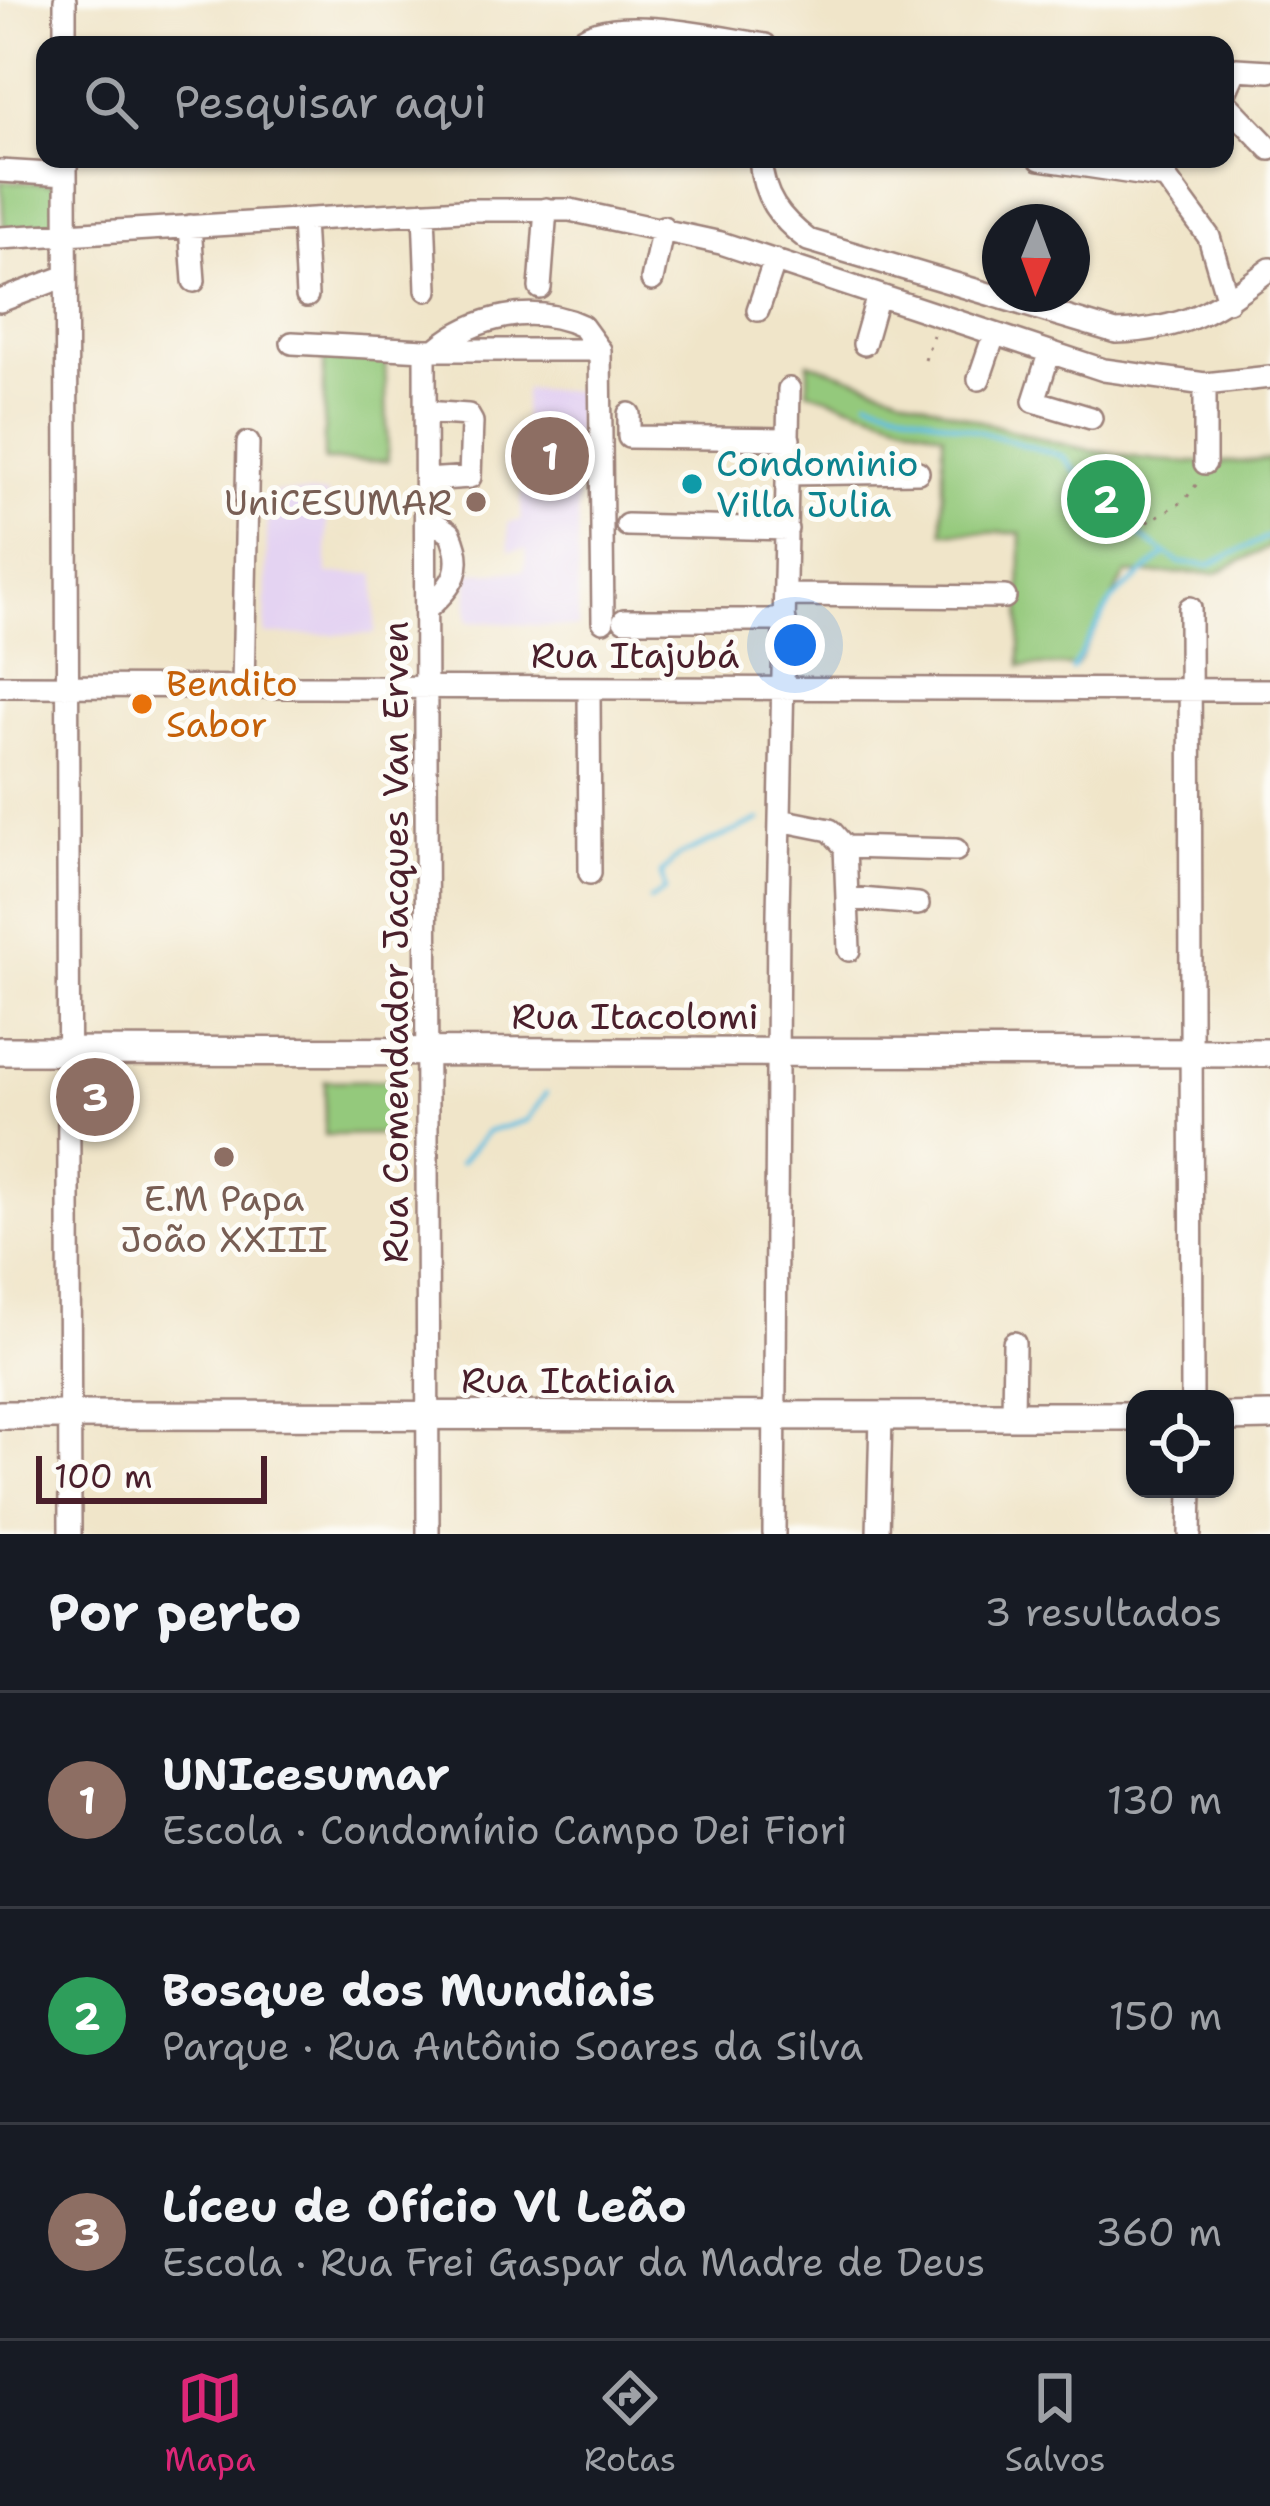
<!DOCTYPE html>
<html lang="pt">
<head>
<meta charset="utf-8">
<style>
  :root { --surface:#171b24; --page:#20242c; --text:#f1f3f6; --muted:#9ea1a6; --line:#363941; --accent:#db2777 }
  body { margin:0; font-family:"Shantell Sans",sans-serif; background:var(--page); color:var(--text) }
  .controls { position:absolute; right:36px; bottom:36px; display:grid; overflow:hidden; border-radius:24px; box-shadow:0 3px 9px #0004 }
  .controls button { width:108px; height:108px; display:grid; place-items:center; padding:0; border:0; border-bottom:3px solid var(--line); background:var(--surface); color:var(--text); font:60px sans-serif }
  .compass { position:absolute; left:982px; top:204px; width:108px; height:108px; border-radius:50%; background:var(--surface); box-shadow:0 3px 9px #0004; rotate:181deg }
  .scale { position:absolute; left:36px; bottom:30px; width:231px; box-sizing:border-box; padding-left:12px; border:6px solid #4a1f2b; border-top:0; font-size:33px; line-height:42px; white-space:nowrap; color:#4a1f2b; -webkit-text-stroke:9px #fdfcf7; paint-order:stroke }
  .you { position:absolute; left:795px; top:645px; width:42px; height:42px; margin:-30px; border:9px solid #fff; border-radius:50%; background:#1a73e8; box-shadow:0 0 0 18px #1a73e833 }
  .badge { display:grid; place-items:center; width:78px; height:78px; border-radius:50%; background:var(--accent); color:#fff; font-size:39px; font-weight:700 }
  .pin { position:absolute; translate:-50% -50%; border:6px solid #fff; box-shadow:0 3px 12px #0006 }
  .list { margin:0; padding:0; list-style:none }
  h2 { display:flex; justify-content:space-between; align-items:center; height:156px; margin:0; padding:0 48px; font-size:51px }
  h2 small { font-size:39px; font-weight:400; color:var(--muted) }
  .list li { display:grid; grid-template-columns:78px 1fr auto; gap:36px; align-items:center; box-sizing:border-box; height:216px; padding:0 48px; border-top:3px solid var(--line) }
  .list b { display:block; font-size:45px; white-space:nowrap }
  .list p { margin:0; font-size:39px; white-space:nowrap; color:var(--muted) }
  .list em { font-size:39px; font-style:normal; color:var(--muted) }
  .icon { flex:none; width:66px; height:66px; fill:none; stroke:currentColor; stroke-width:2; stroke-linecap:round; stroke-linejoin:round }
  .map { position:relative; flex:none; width:1270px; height:1534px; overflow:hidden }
  .search { position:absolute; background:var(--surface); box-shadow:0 3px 9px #0004; left:36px; right:36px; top:36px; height:132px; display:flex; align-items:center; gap:30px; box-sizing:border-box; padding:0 42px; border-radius:24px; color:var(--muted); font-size:45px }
  .sheet { height:804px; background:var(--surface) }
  nav { display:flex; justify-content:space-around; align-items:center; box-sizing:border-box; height:168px; border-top:3px solid var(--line); background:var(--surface); font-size:33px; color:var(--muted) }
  nav a { display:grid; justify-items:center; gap:6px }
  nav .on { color:var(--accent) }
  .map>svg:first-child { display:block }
</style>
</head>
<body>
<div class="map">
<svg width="1270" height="1534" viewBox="0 0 1270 1534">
  <rect width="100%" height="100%" fill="#fdfcf7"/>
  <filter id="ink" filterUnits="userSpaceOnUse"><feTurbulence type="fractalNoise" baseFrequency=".00833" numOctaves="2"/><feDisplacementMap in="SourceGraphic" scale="24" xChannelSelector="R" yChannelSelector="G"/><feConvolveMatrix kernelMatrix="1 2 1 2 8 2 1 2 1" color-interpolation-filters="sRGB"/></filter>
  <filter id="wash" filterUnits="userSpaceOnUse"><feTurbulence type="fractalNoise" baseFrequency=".004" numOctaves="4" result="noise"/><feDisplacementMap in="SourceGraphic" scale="48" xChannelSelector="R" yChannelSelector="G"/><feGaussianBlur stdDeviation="2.7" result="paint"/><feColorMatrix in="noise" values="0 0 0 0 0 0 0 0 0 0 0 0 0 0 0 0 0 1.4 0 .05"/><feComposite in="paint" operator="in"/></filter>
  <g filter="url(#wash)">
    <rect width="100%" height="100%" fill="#f0e5c9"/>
    <!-- built -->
    <path fill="#e4d3f2" d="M 524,389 L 577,391 L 578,628 L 468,621 L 468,573 L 524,571 L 527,549 L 509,551 L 508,523 L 521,520 Z
      M 268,492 L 327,494 L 327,574 L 376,574 L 375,634 L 265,635 Z"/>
    <!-- green -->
    <path fill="#94c97b" stroke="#6f7453" stroke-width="3" d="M 1,181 L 55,184 L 55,225 L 4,229 Z
      M 385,353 L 388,461 L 324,461 L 324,356 Z
      M 808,362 C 962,413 1105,479 1270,459 L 1270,547 L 1216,573 L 1126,574 L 1076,666 L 1020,666 L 1021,533 L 943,532 L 943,434 L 808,391 Z
      M 396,1080 L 397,1134 L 325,1135 L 325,1081 Z"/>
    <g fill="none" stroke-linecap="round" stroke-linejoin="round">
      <!-- stream -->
      <path stroke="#63bfe1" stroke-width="4.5" d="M 868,399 L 1062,456 L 1125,526 L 1180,563 L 1209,565 L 1270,536
        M 1072,669 L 1112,600 L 1163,556
        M 650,900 L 665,890 L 661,874 L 678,856 L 760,820
        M 460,1163 L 487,1132 L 528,1120 L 546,1093"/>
    </g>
  </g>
  <g filter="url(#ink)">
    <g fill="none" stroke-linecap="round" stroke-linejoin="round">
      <defs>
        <path id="minor" d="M 65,0 L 65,45
          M 576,45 C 604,10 722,39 765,45
          M 1225,93 L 1236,69 L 1270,71
          M 1225,102 L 1270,149
          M 66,159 L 70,1534
          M 760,159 C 763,197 779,218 808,240 L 1116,332 C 1185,330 1216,310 1270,269
          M 1040,159 L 1166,178
          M 1152,159 L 1209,237 L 1228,301
          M 0,171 L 66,175
          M 424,212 L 427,290
          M 303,220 L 307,296
          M 190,226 L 194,281
          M 0,238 L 462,210 L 570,210 L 721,243 L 1104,370 L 1205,384 L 1270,377
          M 652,280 L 663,227
          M 540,288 L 546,209
          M 0,301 L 66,276
          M 758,310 L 775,260
          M 292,343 L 425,350 L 600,350 L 603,621
          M 864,344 L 878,295
          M 425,350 L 428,1534
          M 435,350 C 475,316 533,303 582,326 L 598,348
          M 1049,354 L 1034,401 L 1091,418
          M 979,379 L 994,335
          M 425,412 L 468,415 L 472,422 L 470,477 L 426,480
          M 629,414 L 629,437 L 789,439
          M 1205,463 L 1205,384
          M 788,474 L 918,472
          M 427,518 L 450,533 C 466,568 454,584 428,608
          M 627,525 L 787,529
          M 785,595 L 1005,597
          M 1190,608 L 1192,1399
          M 624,620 L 785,620
          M 0,686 L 1270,690
          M 243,687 L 248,443
          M 589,688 L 590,873
          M 780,820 L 830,830 L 845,847 L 849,950
          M 845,847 L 956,850
          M 849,898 L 918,904
          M 1013,1416 L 1014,1343
          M 774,1534 L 778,913 L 789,389
          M 878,1534 L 881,1416
          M 1190,1534 L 1191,1489"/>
        <path id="major" d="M 0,1051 L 1270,1053
          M 0,1415 L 1135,1416
          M 1225,1417 L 1270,1416"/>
      </defs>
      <!-- minor casing -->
      <use href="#minor" stroke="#9d827a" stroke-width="26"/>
      <!-- major casing -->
      <use href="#major" stroke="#9d827a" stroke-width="32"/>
      <!-- path -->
      <path stroke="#9d827a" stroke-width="3" stroke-dasharray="3 9" stroke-linecap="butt" d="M 925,360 L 933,335
        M 1126,534 L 1184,501 L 1199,481"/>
      <!-- minor -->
      <use href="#minor" stroke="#fff" stroke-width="21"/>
      <!-- major -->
      <use href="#major" stroke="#fff" stroke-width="27"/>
    </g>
  </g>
  <!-- markers -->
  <circle fill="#0f9aa8" stroke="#fdfcf7" stroke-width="4.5" cx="692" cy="484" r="12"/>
  <g fill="#8d6e63" stroke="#fdfcf7" stroke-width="4.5">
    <circle cx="476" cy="502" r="12"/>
    <circle cx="224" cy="1157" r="12"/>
  </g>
  <circle fill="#e8710a" stroke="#fdfcf7" stroke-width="4.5" cx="142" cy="704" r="12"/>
  <g text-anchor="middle" stroke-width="10" stroke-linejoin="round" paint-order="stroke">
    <!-- culture labels -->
    <g font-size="36" fill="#0d838f" stroke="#fdfcf7" text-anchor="start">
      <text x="716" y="476">Condominio<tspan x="716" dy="41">Villa Julia</tspan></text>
    </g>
    <!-- education labels -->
    <g font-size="36" fill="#785e54" stroke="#fdfcf7" text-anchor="end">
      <text x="452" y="515">UniCESUMAR</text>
      <text x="224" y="1211" text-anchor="middle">E.M Papa<tspan x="224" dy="41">João XXIII</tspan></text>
    </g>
    <!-- street labels -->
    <g font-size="36" fill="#4a1f2b" stroke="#fdfcf7">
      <text x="635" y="668">Rua Itajubá</text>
      <text transform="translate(395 942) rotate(-90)" y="13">Rua Comendador Jacques Van Erven</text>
      <text x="635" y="1029">Rua Itacolomi</text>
      <text x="568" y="1393">Rua Itatiaia</text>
    </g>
    <!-- food labels -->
    <g font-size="36" fill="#c56008" stroke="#fdfcf7" text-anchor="start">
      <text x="166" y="696">Bendito<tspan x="166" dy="41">Sabor</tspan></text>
    </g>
  </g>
</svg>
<div class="controls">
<button><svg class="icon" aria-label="locate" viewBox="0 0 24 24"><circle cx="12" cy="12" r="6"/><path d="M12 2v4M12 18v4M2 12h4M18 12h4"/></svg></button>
</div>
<svg class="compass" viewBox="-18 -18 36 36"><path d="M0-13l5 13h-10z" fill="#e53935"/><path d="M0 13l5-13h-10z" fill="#9ea1a6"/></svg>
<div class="scale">100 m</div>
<div class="you"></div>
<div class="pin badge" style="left:550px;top:456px;background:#8d6e63">1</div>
<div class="pin badge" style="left:1106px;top:499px;background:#2e9e5b">2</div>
<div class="pin badge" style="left:95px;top:1097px;background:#8d6e63">3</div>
<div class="search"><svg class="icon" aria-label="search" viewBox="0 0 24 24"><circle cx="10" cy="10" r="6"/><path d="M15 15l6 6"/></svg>Pesquisar aqui</div>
</div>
<section class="sheet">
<h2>Por perto<small>3 resultados</small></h2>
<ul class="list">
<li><span class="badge" style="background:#8d6e63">1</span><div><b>UNIcesumar</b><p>Escola · Condomínio Campo Dei Fiori</p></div><em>130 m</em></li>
<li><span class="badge" style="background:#2e9e5b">2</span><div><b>Bosque dos Mundiais</b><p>Parque · Rua Antônio Soares da Silva</p></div><em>150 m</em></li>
<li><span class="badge" style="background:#8d6e63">3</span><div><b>Líceu de Ofício Vl Leão</b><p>Escola · Rua Frei Gaspar da Madre de Deus</p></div><em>360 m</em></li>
</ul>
</section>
<nav>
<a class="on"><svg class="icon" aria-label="map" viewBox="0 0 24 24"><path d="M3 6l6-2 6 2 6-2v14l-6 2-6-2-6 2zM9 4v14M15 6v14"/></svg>Mapa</a>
<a><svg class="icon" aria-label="directions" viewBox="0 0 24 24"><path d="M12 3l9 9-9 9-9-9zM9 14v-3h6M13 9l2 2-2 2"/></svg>Rotas</a>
<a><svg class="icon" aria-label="saved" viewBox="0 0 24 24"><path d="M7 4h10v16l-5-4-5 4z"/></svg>Salvos</a>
</nav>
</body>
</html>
